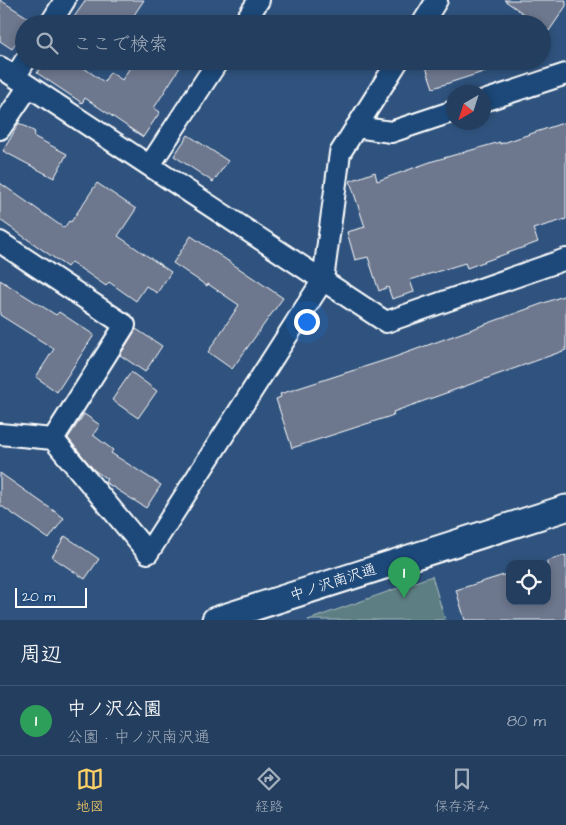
<!DOCTYPE html>
<html lang="ja">
<head>
<meta charset="utf-8">
<style>
  :root { --surface:#233e5e; --page:#2b4564; --text:#f1f3f6; --muted:#a3aebc; --line:#405773; --accent:#ffd166 }
  body { margin:0; font-family:"Architects Daughter","Klee One",sans-serif; background:var(--page); color:var(--text) }
  .controls { position:absolute; right:15px; bottom:15px; display:grid; overflow:hidden; border-radius:10px; box-shadow:0 2px 8px #0003 }
  .controls button { width:45px; height:45px; display:grid; place-items:center; padding:0; border:0; border-bottom:1px solid var(--line); background:var(--surface); color:var(--text); font:25px sans-serif }
  .compass { position:absolute; left:446px; top:85px; width:45px; height:45px; border-radius:50%; background:var(--surface); box-shadow:0 2px 8px #0003; rotate:219deg }
  .scale { position:absolute; left:15px; bottom:12px; width:72px; box-sizing:border-box; padding-left:5px; border:2px solid #fff; border-top:0; font-size:14px; line-height:18px; white-space:nowrap; color:#fff; -webkit-text-stroke:4px #1f4a7a; paint-order:stroke }
  .you { position:absolute; left:306px; top:321px; width:18px; height:18px; margin:-12px; border:4px solid #fff; border-radius:50%; background:#1a73e8; box-shadow:0 0 0 8px #1a73e833 }
  .badge { display:grid; place-items:center; width:32px; height:32px; border-radius:50%; background:var(--accent); color:#fff; font-size:16px; font-weight:700 }
  .pin { position:absolute; translate:-50% -41px; filter:drop-shadow(0 1px 2px #0008) }
  .pin::after { content:''; position:absolute; top:26px; width:18px; height:15px; background:inherit; clip-path:polygon(0 0,100% 0,50% 100%) }
  .list { margin:0; padding:0; list-style:none }
  h2 { display:flex; justify-content:space-between; align-items:center; height:65px; margin:0; padding:0 20px; font-size:21px }
  h2 small { font-size:16px; font-weight:400; color:var(--muted) }
  .list li { display:grid; grid-template-columns:32px 1fr auto; gap:15px; align-items:center; box-sizing:border-box; height:70px; padding:0 20px; border-top:1px solid var(--line) }
  .list b { display:block; font-size:19px; white-space:nowrap }
  .list p { margin:0; font-size:16px; white-space:nowrap; color:var(--muted) }
  .list em { font-size:16px; font-style:normal; color:var(--muted) }
  .icon { flex:none; width:28px; height:28px; fill:none; stroke:currentColor; stroke-width:2; stroke-linecap:round; stroke-linejoin:round }
  .map { position:relative; flex:none; width:566px; height:620px; overflow:hidden }
  .search { position:absolute; background:var(--surface); box-shadow:0 2px 8px #0003; left:15px; right:15px; top:15px; height:55px; display:flex; align-items:center; gap:12px; box-sizing:border-box; padding:0 18px; border-radius:28px; color:var(--muted); font-size:19px }
  .sheet { height:135px; background:var(--surface) }
  nav { display:flex; justify-content:space-around; align-items:center; box-sizing:border-box; height:70px; border-top:1px solid var(--line); background:var(--surface); font-size:14px; color:var(--muted) }
  nav a { display:grid; justify-items:center; gap:2px }
  nav .on { color:var(--accent) }
  .map>svg:first-child { display:block }
</style>
</head>
<body>
<div class="map">
<svg width="566" height="620" viewBox="0 0 566 620">
  <rect width="100%" height="100%" fill="#2f537e"/>
  <filter id="ink" filterUnits="userSpaceOnUse"><feTurbulence type="fractalNoise" baseFrequency=".02" numOctaves="2"/><feDisplacementMap in="SourceGraphic" scale="10" xChannelSelector="R" yChannelSelector="G"/><feConvolveMatrix kernelMatrix="1 2 1 2 8 2 1 2 1" color-interpolation-filters="sRGB"/></filter>
  <g filter="url(#ink)">
    <!-- green -->
    <path fill="#5d7e82" stroke="#aebec0" d="M 432,576 L 445,620 L 308,620 Z"/>
    <!-- building -->
    <path fill="#6d778d" stroke="#fff" d="M 0,0 L 32,20 L 29,24 L 24,24 L 24,32 L 12,49 L 0,41 Z
      M 86,0 L 144,0 L 128,24 L 69,24 Z
      M 504,0 L 566,0 L 566,6 L 549,31 L 542,27 L 542,24 L 538,24 Z
      M 45,61 L 74,61 L 104,82 L 110,72 L 122,80 L 134,61 L 184,61 L 154,108 L 160,112 L 143,137 L 85,98 L 82,103 L 37,73 Z
      M 424,61 L 504,61 L 505,65 L 433,88 Z
      M 566,122 L 566,219 L 533,229 L 538,242 L 467,268 L 465,263 L 410,280 L 414,292 L 392,299 L 388,287 L 379,291 L 368,257 L 355,260 L 347,232 L 365,227 L 350,181 L 375,172 L 377,181 L 433,161 L 500,142 L 500,144 Z
      M 19,123 L 35,132 L 33,136 L 67,154 L 54,178 L 3,151 Z
      M 188,135 L 228,161 L 213,182 L 174,156 Z
      M 0,183 L 64,228 L 69,221 L 71,222 L 97,183 L 136,209 L 118,236 L 171,272 L 157,293 L 146,286 L 136,301 L 109,282 L 106,286 L 71,262 L 67,267 L 0,220 Z
      M 191,236 L 283,298 L 232,369 L 208,352 L 239,305 L 208,284 L 207,286 L 173,263 Z
      M 0,280 L 56,315 L 59,312 L 94,335 L 57,392 L 36,377 L 54,349 L 0,315 Z
      M 566,295 L 566,350 L 393,412 L 394,415 L 292,448 L 276,399 L 281,397 L 280,394 L 395,357 Z
      M 136,329 L 162,346 L 145,372 L 120,355 Z
      M 131,372 L 157,391 L 138,418 L 112,400 Z
      M 84,414 L 100,425 L 93,435 L 113,450 L 111,453 L 161,485 L 146,508 L 105,482 L 107,479 L 94,470 L 68,438 Z
      M 0,473 L 64,518 L 49,539 L 0,505 Z
      M 65,536 L 99,559 L 85,579 L 52,557 Z
      M 566,555 L 566,620 L 465,620 L 456,590 L 510,573 L 510,601 L 547,601 L 547,561 Z"/>
    <g fill="none" stroke-linecap="round" stroke-linejoin="round">
      <defs>
        <path id="minor" d="M 50,24 L 65,0
          M 243,24 L 259,0
          M 422,24 L 437,0
          M 0,67 L 386,322 L 566,259
          M 15,77 L 25,61
          M 484,101 L 566,74
          M 356,127 L 391,132 L 454,111
          M 0,129 L 29,86
          M 150,165 L 218,61
          M 0,242 L 125,325 L 53,439
          M 0,434 L 53,439 L 148,553 L 323,280 L 340,153 L 398,61"/>
        <path id="tertiary" d="M 215,620 L 566,508"/>
      </defs>
      <!-- minor casing -->
      <use href="#minor" stroke="#fff" stroke-width="24"/>
      <!-- tertiary casing -->
      <use href="#tertiary" stroke="#fff" stroke-width="29"/>
      <!-- minor -->
      <use href="#minor" stroke="#1f4a7a" stroke-width="20"/>
      <!-- tertiary -->
      <use href="#tertiary" stroke="#1f4a7a" stroke-width="25"/>
    </g>
  </g>
  <g text-anchor="middle" stroke-width="5" stroke-linejoin="round" paint-order="stroke">
    <!-- street labels -->
    <g font-size="15" fill="#fff" stroke="#1f4a7a">
      <text transform="translate(333 582) rotate(-18)" y="5">中ノ沢南沢通</text>
    </g>
  </g>
</svg>
<div class="controls">
<button><svg class="icon" aria-label="locate" viewBox="0 0 24 24"><circle cx="12" cy="12" r="6"/><path d="M12 2v4M12 18v4M2 12h4M18 12h4"/></svg></button>
</div>
<svg class="compass" viewBox="-18 -18 36 36"><path d="M0-13l5 13h-10z" fill="#e53935"/><path d="M0 13l5-13h-10z" fill="#a3aebc"/></svg>
<div class="scale">20 m</div>
<div class="you"></div>
<div class="pin badge" style="left:404px;top:598px;background:#2e9e5b">1</div>
<div class="search"><svg class="icon" aria-label="search" viewBox="0 0 24 24"><circle cx="10" cy="10" r="6"/><path d="M15 15l6 6"/></svg>ここで検索</div>
</div>
<section class="sheet">
<h2>周辺<small></small></h2>
<ul class="list">
<li><span class="badge" style="background:#2e9e5b">1</span><div><b>中ノ沢公園</b><p>公園 · 中ノ沢南沢通</p></div><em>80 m</em></li>
</ul>
</section>
<nav>
<a class="on"><svg class="icon" aria-label="map" viewBox="0 0 24 24"><path d="M3 6l6-2 6 2 6-2v14l-6 2-6-2-6 2zM9 4v14M15 6v14"/></svg>地図</a>
<a><svg class="icon" aria-label="directions" viewBox="0 0 24 24"><path d="M12 3l9 9-9 9-9-9zM9 14v-3h6M13 9l2 2-2 2"/></svg>経路</a>
<a><svg class="icon" aria-label="saved" viewBox="0 0 24 24"><path d="M7 4h10v16l-5-4-5 4z"/></svg>保存済み</a>
</nav>
</body>
</html>
